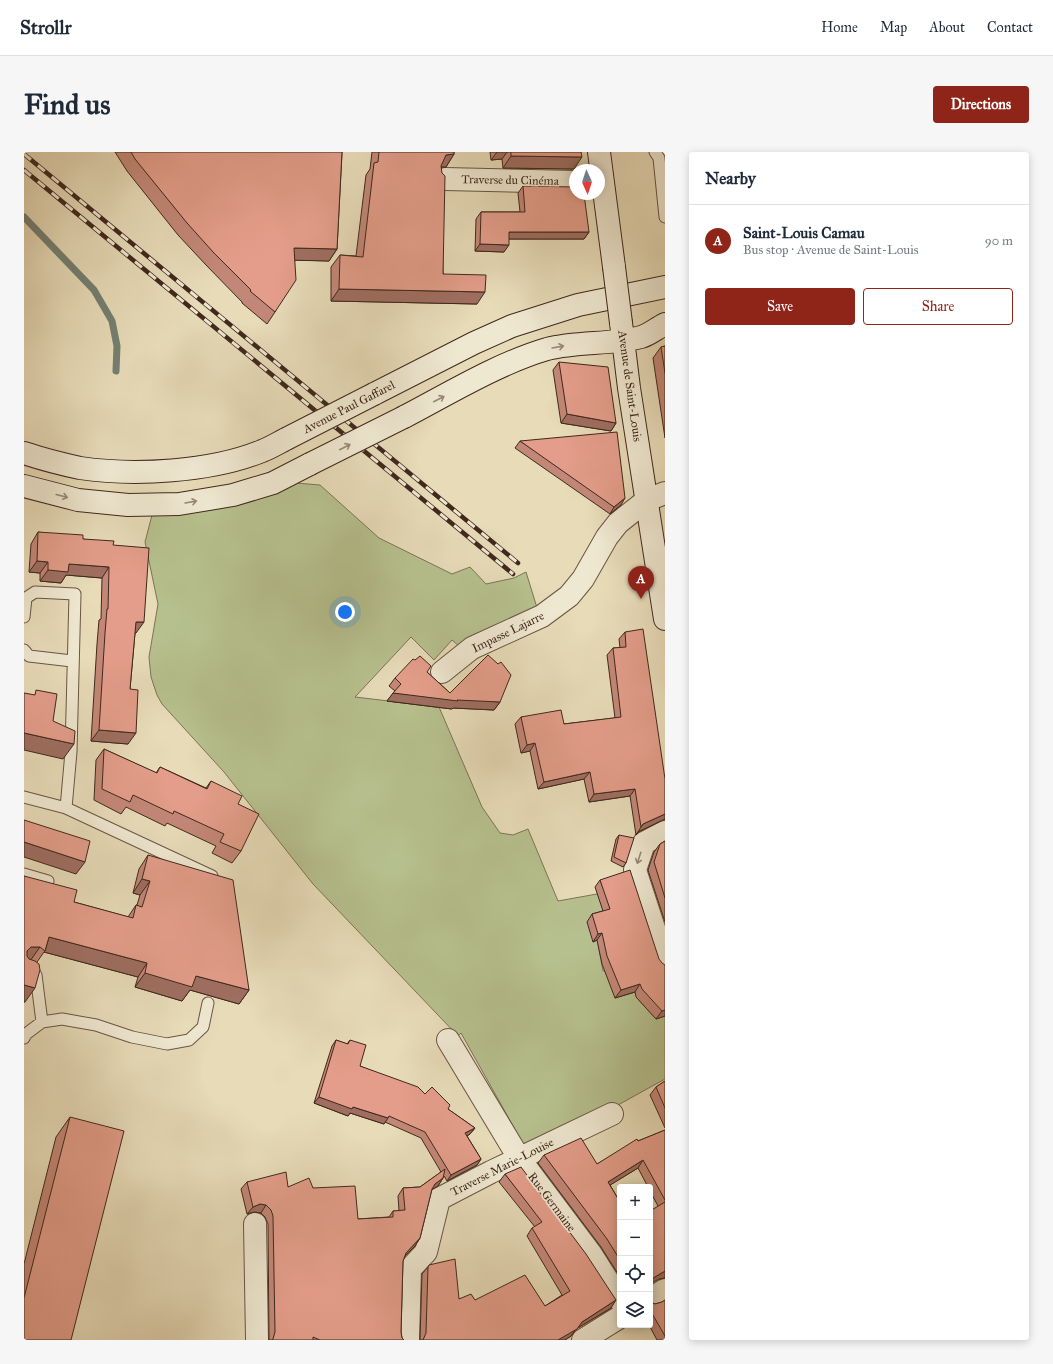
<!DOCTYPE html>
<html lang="en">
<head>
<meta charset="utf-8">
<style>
  :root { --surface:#fff; --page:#f6f6f7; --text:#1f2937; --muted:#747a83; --line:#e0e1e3; --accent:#8f2418 }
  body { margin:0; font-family:"IM FELL Great Primer",serif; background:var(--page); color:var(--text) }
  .controls { position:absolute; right:12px; bottom:12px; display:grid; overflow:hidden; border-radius:4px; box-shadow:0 2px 10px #0003 }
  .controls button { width:36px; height:36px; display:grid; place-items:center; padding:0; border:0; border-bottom:1px solid var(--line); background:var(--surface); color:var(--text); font:20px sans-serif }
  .compass { position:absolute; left:545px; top:12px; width:36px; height:36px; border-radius:50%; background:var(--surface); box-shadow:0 2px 10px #0003; rotate:177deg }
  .you { position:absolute; left:321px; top:460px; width:14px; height:14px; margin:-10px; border:3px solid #fff; border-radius:50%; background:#1a73e8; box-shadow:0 0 0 6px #1a73e833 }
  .badge { display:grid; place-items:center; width:26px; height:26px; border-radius:50%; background:var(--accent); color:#fff; font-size:13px; font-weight:700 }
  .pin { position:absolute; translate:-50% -33px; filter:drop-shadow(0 1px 2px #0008) }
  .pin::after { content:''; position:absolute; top:21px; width:14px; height:12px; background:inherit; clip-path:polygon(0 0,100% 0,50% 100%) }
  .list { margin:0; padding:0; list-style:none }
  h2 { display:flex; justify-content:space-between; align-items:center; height:52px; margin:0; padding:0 16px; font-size:17px }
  h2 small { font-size:13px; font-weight:400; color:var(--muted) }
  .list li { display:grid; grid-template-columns:26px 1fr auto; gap:12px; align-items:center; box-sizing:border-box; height:72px; padding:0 16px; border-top:1px solid var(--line) }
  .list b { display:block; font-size:15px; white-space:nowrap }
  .list p { margin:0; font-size:13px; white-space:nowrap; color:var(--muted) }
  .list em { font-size:13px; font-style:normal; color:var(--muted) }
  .actions { display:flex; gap:8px; padding:12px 16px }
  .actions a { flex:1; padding:9px 0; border:1px solid var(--accent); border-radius:4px; text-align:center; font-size:14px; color:var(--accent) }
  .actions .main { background:var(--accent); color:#fff }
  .icon { flex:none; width:22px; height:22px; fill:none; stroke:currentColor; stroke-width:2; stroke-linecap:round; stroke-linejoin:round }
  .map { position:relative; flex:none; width:641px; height:1188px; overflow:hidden; border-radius:4px }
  header { display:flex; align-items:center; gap:24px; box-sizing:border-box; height:56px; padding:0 20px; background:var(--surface); border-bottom:1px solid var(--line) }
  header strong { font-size:19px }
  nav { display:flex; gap:22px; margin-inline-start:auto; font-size:14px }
  .intro { display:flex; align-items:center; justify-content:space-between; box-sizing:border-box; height:96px; padding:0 24px }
  h1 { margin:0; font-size:28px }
  .button { padding:10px 18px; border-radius:4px; background:var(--accent); color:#fff; font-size:14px; font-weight:700 }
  main { display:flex; gap:24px; padding:0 24px }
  aside { flex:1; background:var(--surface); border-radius:4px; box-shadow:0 2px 10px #0003 }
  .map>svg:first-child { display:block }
</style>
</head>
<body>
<header>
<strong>Strollr</strong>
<nav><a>Home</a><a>Map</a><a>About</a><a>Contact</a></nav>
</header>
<div class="intro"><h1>Find us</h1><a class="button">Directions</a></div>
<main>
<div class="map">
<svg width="641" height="1188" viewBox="0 0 641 1188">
  <rect width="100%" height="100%" fill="#e7dbb8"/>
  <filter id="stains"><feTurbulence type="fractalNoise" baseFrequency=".005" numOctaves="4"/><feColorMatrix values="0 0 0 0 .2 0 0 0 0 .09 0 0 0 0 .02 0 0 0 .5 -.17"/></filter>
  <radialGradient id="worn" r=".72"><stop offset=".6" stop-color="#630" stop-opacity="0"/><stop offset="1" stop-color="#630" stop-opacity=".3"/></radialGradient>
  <!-- green -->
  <path fill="#b6c08e" stroke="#7b7455" d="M 272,331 L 296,333 L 355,386 L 428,422 L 446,415 L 462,432 L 490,426 L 502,420 L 514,459 L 435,494 L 428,488 L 410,508 L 387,485 L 331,545 L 415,555 L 458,655 L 476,681 L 489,683 L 504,677 L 534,749 L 573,742 L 587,747 L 574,792 L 579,819 L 603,814 L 591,845 L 611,840 L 613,846 L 632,867 L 641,864 L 641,927 L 594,953 L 502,997 L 437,881 L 434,884 L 289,732 L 200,620 L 138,552 L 133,543 L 127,525 L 125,505 L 134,452 L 121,390 L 128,363 Z"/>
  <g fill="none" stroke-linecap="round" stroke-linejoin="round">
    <!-- stream -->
    <path stroke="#748072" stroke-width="7" d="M 0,65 L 70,138 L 88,169 L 93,194 L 92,219"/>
    <defs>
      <path id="lane" d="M 631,0 L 635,6 L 641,65
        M 0,465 L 2,446 L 11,440 L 51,442 L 47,600 L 42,656
        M 0,498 L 5,504 L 48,509
        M 0,645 L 42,656 L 188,724
        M 0,722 L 24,729
        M 0,815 L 5,816 L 12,823 L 18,870
        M 0,886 L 2,882 L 18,870 L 38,867 L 72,873 L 108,885 L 143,892 L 165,888 L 179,875 L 184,851"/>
      <path id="street" d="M 421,27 L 551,30
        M 418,520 L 448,496 L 518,464 L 545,444 L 559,427 L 583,385 L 594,371 L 623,348 L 641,341
        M 641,680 L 620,691 L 611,718 L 641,810
        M 424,888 L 495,1006 L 567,1102 L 596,1148
        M 231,1072 L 233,1188
        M 626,1147 L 641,1138
        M 384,1188 L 386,1117 L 402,1100 L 415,1047 L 467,1020 L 588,962
        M 559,1188 L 596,1165"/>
      <path id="secondary" d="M 575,0 L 590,115
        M 597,171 L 605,236 L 641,467
        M 350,242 L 450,191 L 488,174 L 554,153 L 641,135
        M 380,265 C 424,242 475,211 523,197 C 554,189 586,193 617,185 C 625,183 633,176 641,172
        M 0,301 C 18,307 37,312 56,316 C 110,324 187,320 238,299 C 246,296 254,291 262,287
        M 0,334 L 54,348 L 104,353 L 155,352 L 209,343 L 249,331 L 286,312"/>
    </defs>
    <!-- lane casing -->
    <use href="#lane" stroke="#6a5543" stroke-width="13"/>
    <!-- street casing -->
    <use href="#street" stroke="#6a5543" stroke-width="24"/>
    <!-- secondary casing -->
    <use href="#secondary" stroke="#40281c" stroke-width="24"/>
    <!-- lane -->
    <use href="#lane" stroke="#efe8d1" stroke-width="11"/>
    <!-- street -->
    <use href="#street" stroke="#efe8d1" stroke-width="22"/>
    <!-- secondary -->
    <use href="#secondary" stroke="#efe8d1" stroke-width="22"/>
    <defs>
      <path id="rail" d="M 0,2 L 494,411
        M 0,18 L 489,422"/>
    </defs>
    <!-- rail casing -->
    <use href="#rail" stroke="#40281c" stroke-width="4.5"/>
    <!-- rail -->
    <use href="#rail" stroke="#efe8d1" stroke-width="3" stroke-dasharray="9" stroke-linecap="butt"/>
    <defs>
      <path id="secondary-bridge" d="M 590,115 L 597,171
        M 262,287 L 350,242
        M 286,312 L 380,265"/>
    </defs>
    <!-- secondary-bridge casing -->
    <use href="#secondary-bridge" stroke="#40281c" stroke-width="24" stroke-linecap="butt"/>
    <!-- secondary-bridge -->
    <use href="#secondary-bridge" stroke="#efe8d1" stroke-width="22"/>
  </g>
  <!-- wall -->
  <path fill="#c38777" stroke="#40281c" d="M 91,0 L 318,0 L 313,97 L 305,109 L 271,108 L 251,160 L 243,172 L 218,151 L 218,150 L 182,113 L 154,83 L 103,19 Z
    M 348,0 L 430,0 L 430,2 L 422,15 L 417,15 L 419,122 L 453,152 L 307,149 L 307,115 L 316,103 L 332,104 L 342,23 L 346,17 Z
    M 466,0 L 557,0 L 550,17 L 479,16 L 478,7 L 467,8 Z
    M 499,34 L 565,80 L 560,87 L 485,87 L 480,100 L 451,99 L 452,67 L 457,60 L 496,60 L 494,41 Z
    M 641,194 L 641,286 L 629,206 L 637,195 Z
    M 535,210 L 592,271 L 587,279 L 537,271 L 529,218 Z
    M 496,289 L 597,353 L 586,362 L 491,296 Z
    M 14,380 L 59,387 L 89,393 L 112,481 L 111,481 L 106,537 L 104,592 L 67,589 L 73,492 L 75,468 L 77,467 L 78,426 L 42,423 L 37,431 L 16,429 L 16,421 L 5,420 L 7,392 Z
    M 601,480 L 641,667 L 614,680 L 612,683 L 606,644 L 565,650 L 560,627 L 514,637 L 506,599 L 497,601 L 491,572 L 497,565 L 540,572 L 591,566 L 583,503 L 589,496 L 596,496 L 595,487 Z
    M 403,520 L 426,541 L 476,550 L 470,558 L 429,556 L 428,557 L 363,549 L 371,539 L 365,534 L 371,526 Z
    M 80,597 L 132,621 L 136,615 L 182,636 L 187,629 L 214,652 L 217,699 L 208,711 L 188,701 L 192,694 L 143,671 L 141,674 L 102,655 L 97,662 L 70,648 L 72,608 Z
    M 595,683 L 602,711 L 599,715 L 587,709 L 592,687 Z
    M 641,689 L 641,770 L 624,718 L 630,700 L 636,692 Z
    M 124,703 L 225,838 L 215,852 L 166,838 L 158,849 L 111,835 L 114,825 L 20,800 L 13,810 L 1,850 L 0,850 L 0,724 L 50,750 L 104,765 L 112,753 L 113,753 L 116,743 L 109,741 L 115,717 Z
    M 576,728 L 641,864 L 632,867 L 612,845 L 611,840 L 591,846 L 578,812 L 573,788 L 569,790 L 563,770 L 568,762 L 579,759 L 571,735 Z
    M 312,888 L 323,892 L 326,888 L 336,914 L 401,942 L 424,957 L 451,976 L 446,982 L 443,984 L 457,1007 L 453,1013 L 423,1029 L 420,1024 L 419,1026 L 414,1034 L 408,1037 L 396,1086 L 391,1094 L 381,1104 L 379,1109 L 377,1180 L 378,1186 L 380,1188 L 245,1188 L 244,1072 L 241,1065 L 237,1061 L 230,1060 L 223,1062 L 217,1037 L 223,1030 L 264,1035 L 289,1036 L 334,1067 L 365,1065 L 369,1059 L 375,1059 L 374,1044 L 379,1036 L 396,1035 L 417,1020 L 397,986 L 361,970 L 360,972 L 326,961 L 324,964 L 290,951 L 308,894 Z
    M 641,929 L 641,976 L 626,943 L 632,935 Z
    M 46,965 L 0,1188 L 0,1112 L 32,985 Z
    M 641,978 L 641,1126 L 635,1127 L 634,1054 L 626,1039 L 626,1035 L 624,1035 L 614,1016 L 586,1033 L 596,1050 L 596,1125 L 577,1095 L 514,1011 L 520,1003 L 573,1012 L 614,989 Z
    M 481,1022 L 587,1156 L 552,1177 L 547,1184 L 541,1188 L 396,1188 L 398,1122 L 404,1115 L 435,1147 L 521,1154 L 538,1143 L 503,1084 L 508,1076 L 511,1075 L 475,1030 Z
    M 641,1148 L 641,1188 L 633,1188 L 625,1173 L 626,1173 L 626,1150 L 631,1152 L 638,1150 Z"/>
  <!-- shaded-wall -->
  <path fill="#9f6e61" stroke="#40281c" d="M 473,0 L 483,0 L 478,7 L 467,8 Z
    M 430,2 L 422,15 L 413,15 L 422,3 Z
    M 487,4 L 558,5 L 550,17 L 479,16 Z
    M 485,80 L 565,80 L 560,87 L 480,87 Z
    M 456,92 L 485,93 L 480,100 L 451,99 Z
    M 270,96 L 313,97 L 305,109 L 262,108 Z
    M 315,137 L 461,140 L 453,152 L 307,149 Z
    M 543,262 L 592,271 L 587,279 L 537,271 Z
    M 601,346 L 597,353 L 586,362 L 590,355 Z
    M 13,409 L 24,410 L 16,421 L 5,420 Z
    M 45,412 L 85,415 L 78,426 L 42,423 L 37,431 L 16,429 L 24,418 Z
    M 112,470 L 120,470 L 112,481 L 104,481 Z
    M 369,541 L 476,550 L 470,558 L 429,556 L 428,557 L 363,549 Z
    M 75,578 L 112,581 L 104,592 L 67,589 Z
    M 0,581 L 50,592 L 39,607 L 0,598 Z
    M 511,591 L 506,599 L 497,601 L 503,593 Z
    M 566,620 L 560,627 L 514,637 L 520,630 Z
    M 611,637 L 606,644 L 565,650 L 570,642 Z
    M 641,662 L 641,667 L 614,680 L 612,683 L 619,672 Z
    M 0,690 L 61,710 L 52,722 L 0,705 Z
    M 118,727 L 126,729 L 116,743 L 109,741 Z
    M 578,781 L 573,788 L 569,790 L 574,782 Z
    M 25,785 L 123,811 L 114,825 L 20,800 L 21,799 Z
    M 7,795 L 16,795 L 6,809 L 0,809 L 3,799 Z
    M 121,821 L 172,824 L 225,838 L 215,852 L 166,838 L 158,849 L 111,835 Z
    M 616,832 L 611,840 L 591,846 L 597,838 Z
    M 0,833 L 11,836 L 1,850 L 0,850 Z
    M 641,858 L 641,864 L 632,867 L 638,859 Z
    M 295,945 L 329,955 L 364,966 L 360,972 L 326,961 L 324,964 L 290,951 Z
    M 451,976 L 446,982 L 437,987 L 441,981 Z
    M 457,1007 L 453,1013 L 423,1029 L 427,1023 Z
    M 619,1008 L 614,1016 L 578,1038 L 584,1030 Z
    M 419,1026 L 414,1034 L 405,1039 L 411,1032 Z
    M 236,1052 L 242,1053 L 237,1061 L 230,1060 L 223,1062 L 229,1055 Z
    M 396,1086 L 391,1094 L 377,1108 L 382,1101 Z
    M 641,1119 L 641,1126 L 635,1127 L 626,1132 L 626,1128 Z
    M 592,1148 L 587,1156 L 552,1177 L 547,1184 L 541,1188 L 534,1188 L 558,1170 Z"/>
  <!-- building -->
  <path fill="#e39d8a" stroke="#40281c" d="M 107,0 L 318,0 L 313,97 L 270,96 L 272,128 L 251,160 L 226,139 L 227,138 L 190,101 L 163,71 L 111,7 Z
    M 355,0 L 430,0 L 430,2 L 422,3 L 417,14 L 418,21 L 421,24 L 419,122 L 462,123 L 461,140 L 315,137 L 316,103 L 339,105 L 350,11 L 354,10 Z
    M 487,0 L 557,0 L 558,5 L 487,4 Z
    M 499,34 L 551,35 L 551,42 L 560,42 L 565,80 L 485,80 L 485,93 L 456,92 L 457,60 L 501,60 Z
    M 641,194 L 641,221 L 637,195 Z
    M 535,210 L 584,215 L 592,271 L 543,262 Z
    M 593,280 L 601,346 L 590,355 L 496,289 Z
    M 14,380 L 59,383 L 59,387 L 90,389 L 89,393 L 125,396 L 120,470 L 112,470 L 106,537 L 114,538 L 112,581 L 75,578 L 81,481 L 83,457 L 84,457 L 85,415 L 45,412 L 44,420 L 24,418 L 24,410 L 13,409 Z
    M 619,477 L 641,627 L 641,662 L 619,672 L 617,675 L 611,637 L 570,642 L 566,620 L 520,630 L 511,591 L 503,593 L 497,565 L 537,558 L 540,572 L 597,565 L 589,496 L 602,495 L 601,480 Z
    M 464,503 L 474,512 L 477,510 L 487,523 L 476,550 L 433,548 L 434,549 L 369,541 L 377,532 L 371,526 L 389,507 L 391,508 L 396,504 L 407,514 L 403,520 L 426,541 Z
    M 12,538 L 33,542 L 29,569 L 51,579 L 50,592 L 0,581 L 0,541 L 11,543 Z
    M 80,597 L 133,621 L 136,615 L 183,637 L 187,629 L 218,644 L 214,652 L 235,662 L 217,699 L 196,690 L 200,682 L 150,659 L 149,662 L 109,643 L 106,650 L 78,637 Z
    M 0,668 L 66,689 L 61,710 L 0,690 Z
    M 595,683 L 610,686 L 602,711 L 590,705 Z
    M 641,689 L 641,746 L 630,710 L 636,692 Z
    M 124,703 L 209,728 L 225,838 L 172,824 L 168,835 L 121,821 L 123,811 L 25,785 L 21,799 L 16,795 L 7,795 L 3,799 L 3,804 L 5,807 L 11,809 L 15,812 L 16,818 L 11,836 L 0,833 L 0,724 L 53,738 L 50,750 L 109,766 L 112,753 L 118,755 L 126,729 L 118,727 Z
    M 606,718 L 635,807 L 638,811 L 641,813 L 641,858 L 638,859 L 618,837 L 616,832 L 597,838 L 583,804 L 578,781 L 574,782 L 568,762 L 586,757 L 576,728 Z
    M 312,888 L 324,892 L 326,888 L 342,893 L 336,914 L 394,935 L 401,942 L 408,935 L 426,953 L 424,957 L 451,976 L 441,981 L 457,1007 L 427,1023 L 401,980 L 365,964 L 364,966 L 329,955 L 328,957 L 295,945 Z
    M 641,929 L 641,956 L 632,935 Z
    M 46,965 L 100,979 L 47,1188 L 0,1188 L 0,1146 Z
    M 641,978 L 641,1048 L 619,1008 L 584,1030 L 596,1050 L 596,1108 L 583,1087 L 520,1003 L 557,986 L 573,1012 L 613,987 L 614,989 Z
    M 497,1015 L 562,1102 L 592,1148 L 558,1170 L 553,1177 L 534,1188 L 399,1188 L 402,1181 L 404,1115 L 405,1113 L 431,1107 L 435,1147 L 447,1142 L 451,1148 L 501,1123 L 521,1154 L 546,1139 L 508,1076 L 518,1070 L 481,1022 Z
    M 421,1017 L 419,1026 L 411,1032 L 408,1037 L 396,1086 L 382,1101 L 379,1109 L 377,1180 L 378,1186 L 380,1188 L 296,1188 L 289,1185 L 289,1188 L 248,1188 L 249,1187 L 251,1180 L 249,1064 L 247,1058 L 242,1053 L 236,1052 L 229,1055 L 223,1030 L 262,1020 L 264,1035 L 285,1026 L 289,1036 L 331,1034 L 334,1067 L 369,1065 L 369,1059 L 381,1058 L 379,1036 L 396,1035 Z
    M 641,1050 L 641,1119 L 626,1128 L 626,1059 Z
    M 641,1148 L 641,1184 L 626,1158 L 626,1150 L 631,1152 L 638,1150 Z"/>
  <!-- one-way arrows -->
  <defs><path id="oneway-shaft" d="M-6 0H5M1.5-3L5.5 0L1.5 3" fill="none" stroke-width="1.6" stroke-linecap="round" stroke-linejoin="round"/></defs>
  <g stroke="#988876">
    <use href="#oneway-shaft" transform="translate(534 195) rotate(-10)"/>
    <use href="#oneway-shaft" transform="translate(415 247) rotate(-27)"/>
    <use href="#oneway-shaft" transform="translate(321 295) rotate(-27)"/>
    <use href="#oneway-shaft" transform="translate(38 344) rotate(15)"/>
    <use href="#oneway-shaft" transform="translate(167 350) rotate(-10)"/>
    <use href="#oneway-shaft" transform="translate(615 706) rotate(108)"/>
  </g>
  <g text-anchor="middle" stroke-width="3.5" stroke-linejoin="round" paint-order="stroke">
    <!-- street labels -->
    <g font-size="12" fill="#40281c" stroke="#efe8d1">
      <text transform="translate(486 28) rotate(1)" y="4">Traverse du Cinéma</text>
      <text transform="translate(606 234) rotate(82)" y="4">Avenue de Saint-Louis</text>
      <text transform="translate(325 255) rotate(-27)" y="4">Avenue Paul Gaffarel</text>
      <text transform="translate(484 480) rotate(-26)" y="4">Impasse Lajarre</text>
      <text transform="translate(478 1015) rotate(-27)" y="4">Traverse Marie-Louise</text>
      <text transform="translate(528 1050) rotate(53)" y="4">Rue Germaine</text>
    </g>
  </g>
  <rect width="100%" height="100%" filter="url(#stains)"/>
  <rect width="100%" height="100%" fill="url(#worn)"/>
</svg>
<div class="controls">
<button>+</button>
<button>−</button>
<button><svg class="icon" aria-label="locate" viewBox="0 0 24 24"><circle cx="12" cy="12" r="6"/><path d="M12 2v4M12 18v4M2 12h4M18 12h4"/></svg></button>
<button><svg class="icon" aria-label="layers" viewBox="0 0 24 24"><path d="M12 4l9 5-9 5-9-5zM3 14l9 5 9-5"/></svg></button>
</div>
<svg class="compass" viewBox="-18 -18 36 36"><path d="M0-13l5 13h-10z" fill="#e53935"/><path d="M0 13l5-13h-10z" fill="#747a83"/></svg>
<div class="you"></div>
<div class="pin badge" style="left:617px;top:447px">A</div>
</div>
<aside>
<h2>Nearby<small></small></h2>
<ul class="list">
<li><span class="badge">A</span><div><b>Saint-Louis Camau</b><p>Bus stop · Avenue de Saint-Louis</p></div><em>90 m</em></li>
</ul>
<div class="actions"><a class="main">Save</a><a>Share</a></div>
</aside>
</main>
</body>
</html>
